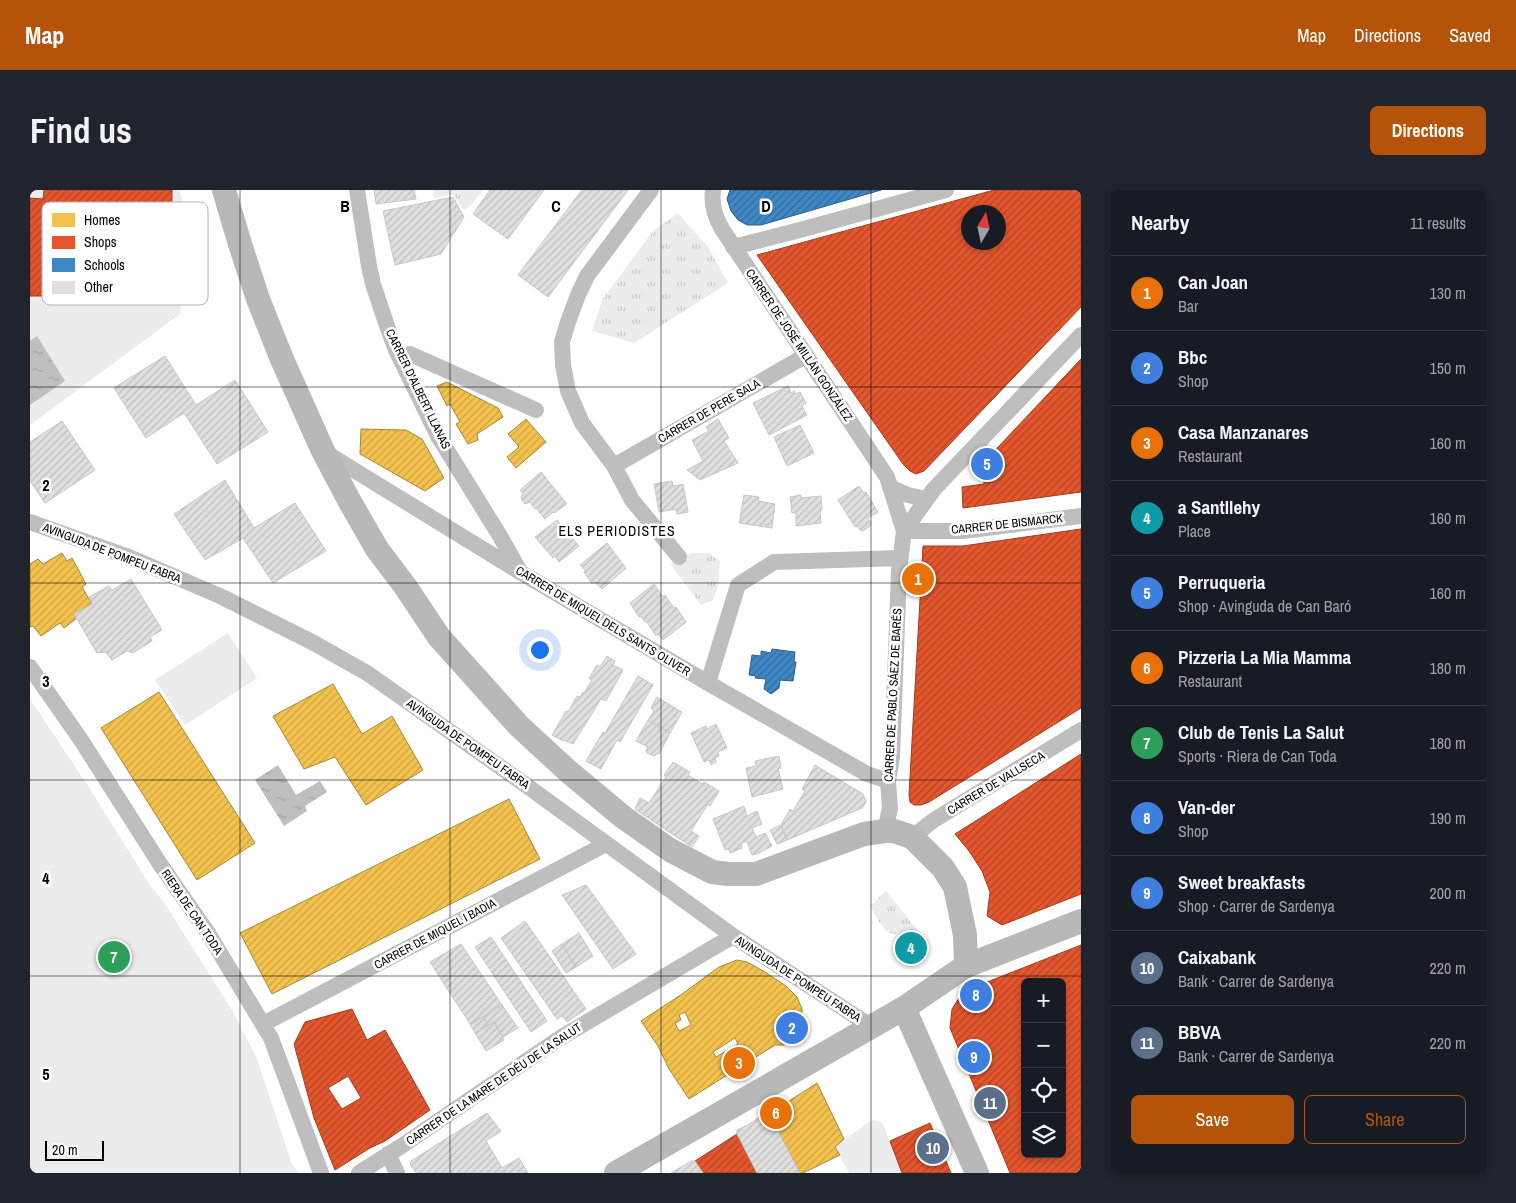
<!DOCTYPE html>
<html lang="en">
<head>
<meta charset="utf-8">
<style>
  :root { --surface:#171b24; --page:#20242c; --text:#f1f3f6; --muted:#9ea1a6; --line:#363941; --accent:#b45309 }
  body { margin:0; font-family:"Archivo Narrow",sans-serif; background:var(--page); color:var(--text) }
  .controls { position:absolute; right:15px; bottom:15px; display:grid; overflow:hidden; border-radius:8px; box-shadow:0 2px 8px #0003 }
  .controls button { width:45px; height:45px; display:grid; place-items:center; padding:0; border:0; border-bottom:1px solid var(--line); background:var(--surface); color:var(--text); font:25px sans-serif }
  .compass { position:absolute; left:931px; top:15px; width:45px; height:45px; border-radius:50%; background:var(--surface); box-shadow:0 2px 8px #0003; rotate:9deg }
  .scale { position:absolute; left:15px; bottom:12px; width:59px; box-sizing:border-box; padding-left:5px; border:2px solid #000; border-top:0; font-size:14px; line-height:18px; white-space:nowrap; color:#000; -webkit-text-stroke:4px #fff; paint-order:stroke }
  .you { position:absolute; left:509px; top:459px; width:18px; height:18px; margin:-12px; border:4px solid #fff; border-radius:50%; background:#1a73e8; box-shadow:0 0 0 8px #1a73e833 }
  .badge { display:grid; place-items:center; width:32px; height:32px; border-radius:50%; background:var(--accent); color:#fff; font-size:16px; font-weight:700 }
  .pin { position:absolute; translate:-50% -50%; border:2px solid #fff; box-shadow:0 1px 5px #0006 }
  .list { margin:0; padding:0; list-style:none }
  h2 { display:flex; justify-content:space-between; align-items:center; height:65px; margin:0; padding:0 20px; font-size:21px }
  h2 small { font-size:16px; font-weight:400; color:var(--muted) }
  .list li { display:grid; grid-template-columns:32px 1fr auto; gap:15px; align-items:center; box-sizing:border-box; height:75px; padding:0 20px; border-top:1px solid var(--line) }
  .list b { display:block; font-size:19px; white-space:nowrap }
  .list p { margin:0; font-size:16px; white-space:nowrap; color:var(--muted) }
  .list em { font-size:16px; font-style:normal; color:var(--muted) }
  .actions { display:flex; gap:10px; padding:15px 20px }
  .actions a { flex:1; padding:11px 0; border:1px solid var(--accent); border-radius:8px; text-align:center; font-size:18px; color:var(--accent) }
  .actions .main { background:var(--accent); color:#fff }
  .icon { flex:none; width:28px; height:28px; fill:none; stroke:currentColor; stroke-width:2; stroke-linecap:round; stroke-linejoin:round }
  .map { position:relative; flex:none; width:1051px; height:983px; overflow:hidden; border-radius:8px }
  header { display:flex; align-items:center; gap:30px; box-sizing:border-box; height:70px; padding:0 25px; background:var(--accent); color:#fff }
  header strong { font-size:24px }
  nav { display:flex; gap:28px; margin-inline-start:auto; font-size:18px }
  .intro { display:flex; align-items:center; justify-content:space-between; box-sizing:border-box; height:120px; padding:0 30px }
  h1 { margin:0; font-size:35px }
  .button { padding:12px 22px; border-radius:8px; background:var(--accent); color:#fff; font-size:18px; font-weight:700 }
  main { display:flex; gap:30px; padding:0 30px }
  aside { flex:1; background:var(--surface); border-radius:8px; box-shadow:0 2px 8px #0003 }
  .map>svg:first-child { display:block }
</style>
</head>
<body>
<header>
<strong>Map</strong>
<nav><a>Map</a><a>Directions</a><a>Saved</a></nav>
</header>
<div class="intro"><h1>Find us</h1><a class="button">Directions</a></div>
<main>
<div class="map">
<svg width="1051" height="983" viewBox="0 0 1051 983">
  <defs>
    <pattern id="park-tufts" width="24" height="20" patternUnits="userSpaceOnUse" patternTransform="scale(1.25)"><rect width="24" height="20" fill="#ececec"/><path d="M3 7l-1-3M5 7V3M7 7l1-3M15 17l-1-3M17 17v-4M19 17l1-3" fill="none" stroke="#c9c9c9"/></pattern>
    <pattern id="water-ripples" width="26" height="14" patternUnits="userSpaceOnUse" patternTransform="scale(1.25)"><rect width="26" height="14" fill="#bfbfbf"/><path d="M2 4q2-2 4 0t4 0M15 11q2-2 4 0t4 0" fill="none" stroke="#a2a2a2"/></pattern>
    <pattern id="homes-hatch" width="6" height="6" patternUnits="userSpaceOnUse" patternTransform="scale(1.25)"><rect width="6" height="6" fill="#f2c14e"/><path d="M-1 1l2-2M0 6l6-6M5 7l2-2" fill="none" stroke="#cea442"/></pattern>
    <pattern id="shops-hatch" width="6" height="6" patternUnits="userSpaceOnUse" patternTransform="scale(1.25)"><rect width="6" height="6" fill="#e4572e"/><path d="M-1 1l2-2M0 6l6-6M5 7l2-2" fill="none" stroke="#b64625"/></pattern>
    <pattern id="schools-hatch" width="6" height="6" patternUnits="userSpaceOnUse" patternTransform="scale(1.25)"><rect width="6" height="6" fill="#3f88c5"/><path d="M-1 1l2-2M0 6l6-6M5 7l2-2" fill="none" stroke="#326d9e"/></pattern>
    <pattern id="building-hatch" width="6" height="6" patternUnits="userSpaceOnUse" patternTransform="scale(1.25)"><rect width="6" height="6" fill="#dfdfdf"/><path d="M-1 1l2-2M0 6l6-6M5 7l2-2" fill="none" stroke="#bebebe"/></pattern>
  </defs>
  <rect width="100%" height="100%" fill="#fff"/>
  <!-- park -->
  <path fill="url(#park-tufts)" d="M 403,0 L 453,0 L 442,14 L 434,20 L 423,4 L 404,8 Z
    M 648,23 L 678,57 L 698,93 L 604,153 L 562,141 L 572,110 L 623,41 Z
    M 661,363 L 679,363 L 690,371 L 688,397 L 683,410 L 671,415 L 640,374 Z
    M 856,701 L 890,743 C 855,746 858,747 840,716 Z"/>
  <!-- pitch -->
  <path fill="#ececec" d="M 0,0 L 149,0 L 153,13 L 150,124 L 0,235 Z
    M 198,443 L 227,488 L 155,535 L 125,490 Z
    M 0,509 L 60,599 L 120,695 L 135,714 L 202,820 L 226,866 L 262,974 L 268,983 L 0,983 Z
    M 842,930 L 852,932 L 872,983 L 819,983 L 805,957 Z"/>
  <!-- water -->
  <path fill="url(#water-ripples)" d="M 7,146 L 35,191 L 0,215 L 0,151 Z
    M 248,575 L 266,605 L 290,591 L 297,602 L 275,616 L 277,621 L 254,636 L 225,590 Z"/>
  <!-- homes -->
  <path fill="url(#homes-hatch)" stroke="#a98737" fill-rule="evenodd" d="M 417,192 L 468,218 L 473,227 L 447,244 L 448,250 L 438,254 L 426,234 L 430,232 L 420,214 L 417,216 L 407,196 Z
    M 496,229 L 516,252 L 486,278 L 477,267 L 489,257 L 478,244 Z
    M 331,239 L 376,240 L 392,249 L 414,288 L 395,301 L 330,264 Z
    M 32,363 L 37,371 L 42,368 L 56,394 L 52,397 L 62,414 L 44,424 L 47,428 L 34,438 L 30,433 L 11,446 L 3,436 L 0,437 L 0,374 L 8,369 L 13,374 Z
    M 303,494 L 332,544 L 362,526 L 393,580 L 336,615 L 305,567 L 274,579 L 243,526 Z
    M 129,502 L 225,653 L 167,690 L 71,538 Z
    M 479,609 L 510,669 L 242,804 L 210,743 Z
    M 707,770 L 717,772 L 735,782 L 756,796 L 767,807 L 772,819 L 771,836 L 765,850 L 754,855 L 745,855 L 659,909 L 639,879 L 628,856 L 611,831 L 652,804 L 689,777 ZM 655,822 L 661,835 L 649,841 L 645,833 L 651,830 L 649,825 ZM 705,848 L 708,854 L 686,867 L 683,862 Z
    M 787,893 L 814,949 L 805,957 L 810,965 L 773,983 L 770,983 L 739,924 Z"/>
  <!-- shops -->
  <path fill="url(#shops-hatch)" stroke="#a03d20" fill-rule="evenodd" d="M 14,0 L 142,0 L 141,106 L 0,106 L 0,8 L 13,9 Z
    M 964,0 L 1051,0 L 1051,117 L 894,281 L 886,284 L 880,281 L 873,274 L 727,65 ZM 938,22 L 968,22 L 968,52 L 938,52 Z
    M 1051,169 L 1051,302 L 933,318 L 932,297 L 954,294 L 954,272 Z
    M 1051,339 L 1051,518 L 899,612 L 891,615 L 884,615 L 880,612 L 879,605 L 893,356 L 933,356 Z
    M 1051,564 L 1051,704 L 972,735 L 957,726 L 960,702 L 952,681 L 939,661 L 925,644 Z
    M 1051,755 L 1051,983 L 980,983 L 920,838 L 922,819 L 931,805 L 937,800 ZM 995,792 L 1032,792 L 1032,964 L 995,964 Z
    M 322,819 L 337,850 L 355,840 L 400,920 L 355,951 L 340,958 L 305,980 L 284,928 L 264,854 L 275,832 ZM 318,886 L 331,908 L 312,919 L 298,898 Z
    M 900,933 L 921,983 L 872,983 L 860,951 Z
    M 707,944 L 727,983 L 673,983 L 665,971 Z"/>
  <!-- schools -->
  <path fill="url(#schools-hatch)" stroke="#2c5f8a" d="M 700,0 L 851,0 L 731,35 L 717,35 L 708,30 L 701,21 L 697,9 Z
    M 742,459 L 765,462 L 764,472 L 766,472 L 763,491 L 750,490 L 749,498 L 741,504 L 734,499 L 736,489 L 725,488 L 726,486 L 719,485 L 722,465 L 731,466 L 731,461 L 741,463 Z"/>
  <!-- building -->
  <path fill="url(#building-hatch)" stroke="#c7c7c7" d="M 344,0 L 384,0 L 386,9 L 346,14 Z
    M 460,0 L 514,0 L 478,49 L 443,24 Z
    M 552,0 L 598,0 L 518,107 L 488,85 Z
    M 423,7 L 434,27 L 411,64 L 365,75 L 353,21 Z
    M 135,166 L 166,215 L 205,190 L 238,242 L 187,274 L 154,223 L 116,248 L 84,198 Z
    M 758,196 L 761,203 L 764,201 L 766,204 L 770,202 L 776,213 L 772,216 L 777,225 L 739,245 L 723,213 Z
    M 688,229 L 699,248 L 694,251 L 708,273 L 670,290 L 657,280 L 673,271 L 662,250 L 679,241 L 676,237 Z
    M 32,231 L 65,280 L 15,313 L 0,291 L 0,252 Z
    M 770,235 L 784,263 L 757,276 L 744,247 Z
    M 511,282 L 537,314 L 524,323 L 523,322 L 515,329 L 506,318 L 505,319 L 500,312 L 495,314 L 491,308 L 493,303 L 490,300 Z
    M 195,290 L 224,338 L 265,313 L 296,361 L 243,393 L 213,348 L 175,370 L 144,324 Z
    M 642,291 L 643,296 L 653,294 L 658,322 L 647,324 L 646,319 L 629,322 L 624,294 Z
    M 829,296 L 834,303 L 836,302 L 848,322 L 838,328 L 841,333 L 840,336 L 833,341 L 830,340 L 827,336 L 825,337 L 808,310 Z
    M 714,305 L 729,307 L 728,311 L 745,314 L 742,338 L 709,333 Z
    M 771,305 L 771,308 L 791,306 L 792,320 L 790,320 L 791,333 L 766,336 L 766,323 L 762,323 L 760,307 Z
    M 527,330 L 549,356 L 529,372 L 525,366 L 523,368 L 505,347 Z
    M 577,353 L 596,378 L 572,399 L 565,392 L 562,394 L 554,382 L 556,381 L 550,375 Z
    M 101,389 L 132,440 L 120,447 L 122,451 L 103,463 L 97,461 L 82,470 L 75,462 L 67,463 L 44,424 L 62,414 L 59,407 L 79,396 L 82,400 Z
    M 624,394 L 633,407 L 635,405 L 644,418 L 646,417 L 656,432 L 633,450 L 627,444 L 626,446 L 617,432 L 615,432 L 611,426 L 609,427 L 600,413 Z
    M 577,466 L 585,471 L 583,475 L 593,480 L 576,511 L 571,509 L 543,554 L 534,550 L 533,551 L 522,545 L 536,521 L 538,522 L 547,506 L 550,507 L 553,502 L 554,503 L 562,490 L 559,488 L 567,475 L 570,477 Z
    M 608,486 L 623,495 L 590,552 L 587,550 L 571,579 L 556,571 L 573,542 L 575,543 Z
    M 627,507 L 652,522 L 640,543 L 618,530 L 624,521 L 621,518 Z
    M 618,530 L 640,543 L 629,564 L 627,563 L 626,565 L 624,566 L 617,563 L 616,560 L 618,557 L 606,551 Z
    M 686,534 L 697,558 L 688,562 L 689,566 L 685,568 L 686,572 L 681,575 L 679,570 L 674,572 L 661,543 L 676,536 L 677,539 Z
    M 749,566 L 751,578 L 748,579 L 753,599 L 722,607 L 716,578 L 726,576 L 725,571 Z
    M 643,572 L 660,582 L 658,585 L 672,594 L 674,592 L 689,601 L 680,616 L 678,614 L 661,641 L 669,646 L 662,657 L 630,636 L 605,619 L 610,608 L 619,613 L 636,587 L 634,585 Z
    M 785,575 L 833,604 L 836,611 L 835,614 L 832,618 L 757,650 L 751,635 L 760,619 L 763,621 L 775,601 L 772,599 Z
    M 714,616 L 717,626 L 727,621 L 732,634 L 722,638 L 726,647 L 735,643 L 742,656 L 727,664 L 722,665 L 717,651 L 711,654 L 712,658 L 700,663 L 699,659 L 695,660 L 683,629 Z
    M 751,635 L 757,650 L 747,654 L 740,640 Z
    M 556,695 L 606,764 L 583,779 L 532,705 Z
    M 495,731 L 556,819 L 537,832 L 532,826 L 527,829 L 471,748 Z
    M 549,743 L 563,766 L 546,777 L 532,754 Z
    M 461,747 L 517,831 L 501,842 L 445,757 Z
    M 431,754 L 472,815 L 440,834 L 400,772 Z
    M 532,754 L 546,777 L 536,783 L 522,761 Z
    M 472,815 L 488,838 L 473,847 L 464,832 L 458,835 L 453,827 Z
    M 453,827 L 458,835 L 445,843 L 440,834 Z
    M 464,832 L 474,850 L 456,861 L 445,843 Z
    M 457,923 L 471,941 L 456,951 L 472,978 L 489,968 L 498,983 L 386,983 L 380,974 L 381,971 Z
    M 739,924 L 770,983 L 727,983 L 707,944 L 707,940 L 718,935 L 732,925 Z
    M 661,971 L 665,971 L 673,983 L 641,983 Z"/>
  <g fill="none" stroke-linecap="round" stroke-linejoin="round">
    <!-- street -->
    <path stroke="#bebebe" stroke-width="16" d="M 327,0 L 339,76 L 343,94 L 357,136 L 366,160 L 408,246 L 470,346 L 489,380
      M 621,0 L 557,86 L 548,105 L 538,132 L 532,152 L 533,175 L 538,201 L 552,233 L 584,276 L 602,310 L 649,367
      M 683,0 C 681,14 685,27 692,39 L 857,287 L 874,341
      M 703,57 L 770,40 L 916,0
      M 380,164 L 506,220
      M 293,261 L 490,382 L 678,493 L 837,584 L 858,591
      M 584,276 L 775,166
      M 860,297 L 878,305 L 896,309
      M 0,332 L 99,367 L 190,406 L 282,452 L 337,483 L 493,593 L 703,746 L 842,837
      M 874,341 L 933,341 L 1051,326
      M 0,477 L 51,550 L 130,674 L 178,743 L 241,848 L 291,983
      M 678,493 L 708,395 L 744,372 L 870,368
      M 855,641 L 860,618 L 858,591 L 862,567 L 869,381 L 874,341 L 904,299 L 1051,145
      M 882,647 L 904,630 L 1051,540
      M 233,834 L 576,654
      M 358,964 L 367,983
      M 329,983 L 373,955 L 530,848 L 703,746"/>
    <!-- secondary -->
    <path stroke="#b8b8b8" stroke-width="24" d="M 194,0 L 210,54 L 228,109 L 251,167 L 293,261 L 320,312 L 347,359 L 375,396 L 409,447 L 489,536 L 539,582 L 593,627 L 640,660 L 682,682 L 699,684 L 726,684 L 834,644 L 855,641 L 864,641 L 882,647 L 913,678 L 925,697 L 935,745 L 936,776
      M 874,818 L 947,983
      M 586,983 L 874,818 L 936,776 L 1051,731"/>
  </g>
  <!-- grid -->
  <path fill="none" stroke="#000" stroke-width="1" stroke-opacity="0.55" d="M 210,0 L 210,983M 420,0 L 420,983M 631,0 L 631,983M 841,0 L 841,983M 0,197 L 1051,197M 0,393 L 1051,393M 0,590 L 1051,590M 0,786 L 1051,786"/>
  <g text-anchor="middle" stroke-width="5" stroke-linejoin="round" paint-order="stroke">
    <!-- street labels -->
    <g font-size="12" fill="#000" stroke="#fff">
      <text transform="translate(769 155) rotate(56)" y="4">CARRER DE JOSÉ MILLÁN GONZÁLEZ</text>
      <text transform="translate(388 199) rotate(64)" y="4">CARRER D'ALBERT LLANAS</text>
      <text transform="translate(679 221) rotate(-30)" y="4">CARRER DE PERE SALA</text>
      <text transform="translate(977 334) rotate(-6)" y="4">CARRER DE BISMARCK</text>
      <text transform="translate(82 363) rotate(21)" y="4">AVINGUDA DE POMPEU FABRA</text>
      <text transform="translate(573 431) rotate(31)" y="4">CARRER DE MIQUEL DELS SANTS OLIVER</text>
      <text transform="translate(863 505) rotate(-87)" y="4">CARRER DE PABLO SÁEZ DE BARÉS</text>
      <text transform="translate(438 554) rotate(35)" y="4">AVINGUDA DE POMPEU FABRA</text>
      <text transform="translate(966 593) rotate(-31)" y="4">CARRER DE VALLSECA</text>
      <text transform="translate(162 722) rotate(56)" y="4">RIERA DE CAN TODA</text>
      <text transform="translate(405 744) rotate(-28)" y="4">CARRER DE MIQUEL I BADIA</text>
      <text transform="translate(768 789) rotate(33)" y="4">AVINGUDA DE POMPEU FABRA</text>
      <text transform="translate(464 894) rotate(-34)" y="4">CARRER DE LA MARE DE DÉU DE LA SALUT</text>
    </g>
    <!-- neighbourhood labels -->
    <g font-size="14" letter-spacing="1" fill="#000" stroke="#fff">
      <text x="587" y="346">ELS PERIODISTES</text>
    </g>
  </g>
  <!-- legend -->
  <rect x="12" y="12" width="166" height="103" rx="8" fill="#fff" stroke="#b2b2b2" stroke-width="1"/>
  <rect x="22" y="23" width="23" height="14" fill="#f2c14e"/>
  <rect x="22" y="46" width="23" height="13" fill="#e4572e"/>
  <rect x="22" y="68" width="23" height="14" fill="#3f88c5"/>
  <rect x="22" y="91" width="23" height="13" fill="#dfdfdf"/>
  <g font-size="14" fill="#000">
    <text x="54" y="35">Homes</text>
    <text x="54" y="57">Shops</text>
    <text x="54" y="80">Schools</text>
    <text x="54" y="102">Other</text>
  </g>
  <g font-size="16" text-anchor="middle" font-weight="bold" fill="#000" stroke="#fff" stroke-width="5" stroke-linejoin="round" paint-order="stroke">
    <text x="315" y="22">B</text>
    <text x="526" y="22">C</text>
    <text x="736" y="22">D</text>
    <text x="16" y="301">2</text>
    <text x="16" y="497">3</text>
    <text x="16" y="694">4</text>
    <text x="16" y="890">5</text>
  </g>
</svg>
<div class="controls">
<button>+</button>
<button>−</button>
<button><svg class="icon" aria-label="locate" viewBox="0 0 24 24"><circle cx="12" cy="12" r="6"/><path d="M12 2v4M12 18v4M2 12h4M18 12h4"/></svg></button>
<button><svg class="icon" aria-label="layers" viewBox="0 0 24 24"><path d="M12 4l9 5-9 5-9-5zM3 14l9 5 9-5"/></svg></button>
</div>
<svg class="compass" viewBox="-18 -18 36 36"><path d="M0-13l5 13h-10z" fill="#e53935"/><path d="M0 13l5-13h-10z" fill="#9ea1a6"/></svg>
<div class="scale">20 m</div>
<div class="you"></div>
<div class="pin badge" style="left:888px;top:389px;background:#e8710a">1</div>
<div class="pin badge" style="left:762px;top:838px;background:#3f7fe0">2</div>
<div class="pin badge" style="left:709px;top:873px;background:#e8710a">3</div>
<div class="pin badge" style="left:881px;top:758px;background:#0f9aa8">4</div>
<div class="pin badge" style="left:957px;top:274px;background:#3f7fe0">5</div>
<div class="pin badge" style="left:746px;top:923px;background:#e8710a">6</div>
<div class="pin badge" style="left:84px;top:767px;background:#2e9e5b">7</div>
<div class="pin badge" style="left:946px;top:805px;background:#3f7fe0">8</div>
<div class="pin badge" style="left:944px;top:867px;background:#3f7fe0">9</div>
<div class="pin badge" style="left:903px;top:958px;background:#5c6f8a">10</div>
<div class="pin badge" style="left:960px;top:913px;background:#5c6f8a">11</div>
</div>
<aside>
<h2>Nearby<small>11 results</small></h2>
<ul class="list">
<li><span class="badge" style="background:#e8710a">1</span><div><b>Can Joan</b><p>Bar</p></div><em>130 m</em></li>
<li><span class="badge" style="background:#3f7fe0">2</span><div><b>Bbc</b><p>Shop</p></div><em>150 m</em></li>
<li><span class="badge" style="background:#e8710a">3</span><div><b>Casa Manzanares</b><p>Restaurant</p></div><em>160 m</em></li>
<li><span class="badge" style="background:#0f9aa8">4</span><div><b>a Santllehy</b><p>Place</p></div><em>160 m</em></li>
<li><span class="badge" style="background:#3f7fe0">5</span><div><b>Perruqueria</b><p>Shop · Avinguda de Can Baró</p></div><em>160 m</em></li>
<li><span class="badge" style="background:#e8710a">6</span><div><b>Pizzeria La Mia Mamma</b><p>Restaurant</p></div><em>180 m</em></li>
<li><span class="badge" style="background:#2e9e5b">7</span><div><b>Club de Tenis La Salut</b><p>Sports · Riera de Can Toda</p></div><em>180 m</em></li>
<li><span class="badge" style="background:#3f7fe0">8</span><div><b>Van-der</b><p>Shop</p></div><em>190 m</em></li>
<li><span class="badge" style="background:#3f7fe0">9</span><div><b>Sweet breakfasts</b><p>Shop · Carrer de Sardenya</p></div><em>200 m</em></li>
<li><span class="badge" style="background:#5c6f8a">10</span><div><b>Caixabank</b><p>Bank · Carrer de Sardenya</p></div><em>220 m</em></li>
<li><span class="badge" style="background:#5c6f8a">11</span><div><b>BBVA</b><p>Bank · Carrer de Sardenya</p></div><em>220 m</em></li>
</ul>
<div class="actions"><a class="main">Save</a><a>Share</a></div>
</aside>
</main>
</body>
</html>
